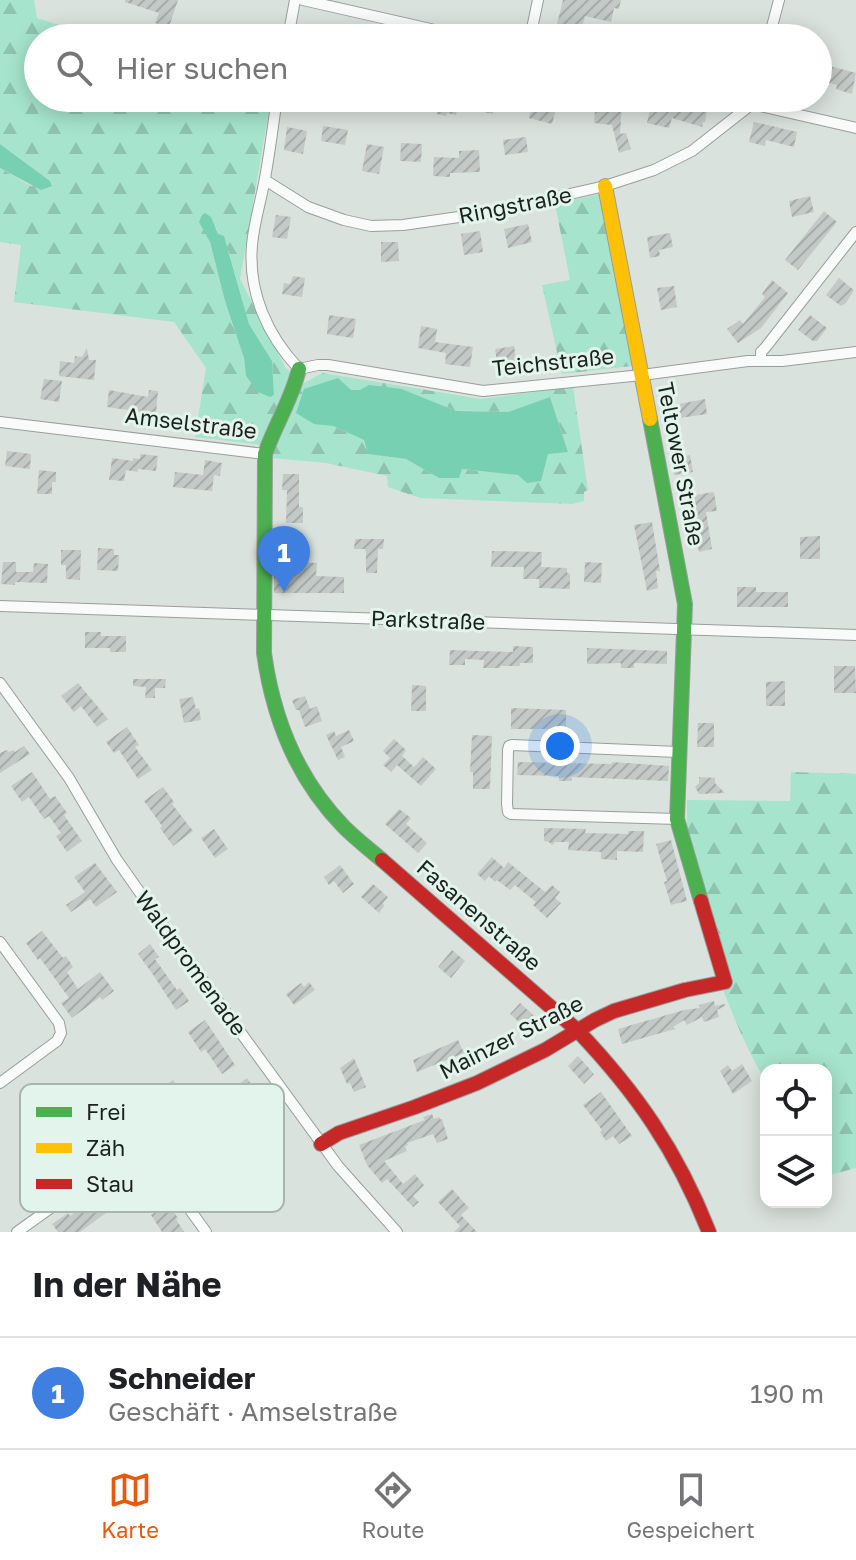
<!DOCTYPE html>
<html lang="de">
<head>
<meta charset="utf-8">
<style>
  :root { --surface:#fff; --page:#f2f2f2; --text:#202124; --muted:#757577; --line:#e0e0e0; --accent:#ea580c }
  body { margin:0; font-family:"Golos Text",sans-serif; background:var(--page); color:var(--text) }
  .controls { position:absolute; right:24px; bottom:24px; display:grid; overflow:hidden; border-radius:16px; box-shadow:0 4px 20px #0003 }
  .controls button { width:72px; height:72px; display:grid; place-items:center; padding:0; border:0; border-bottom:2px solid var(--line); background:var(--surface); color:var(--text); font:40px sans-serif }
  .you { position:absolute; left:560px; top:746px; width:28px; height:28px; margin:-20px; border:6px solid #fff; border-radius:50%; background:#1a73e8; box-shadow:0 0 0 12px #1a73e833 }
  .badge { display:grid; place-items:center; width:52px; height:52px; border-radius:50%; background:var(--accent); color:#fff; font-size:26px; font-weight:700 }
  .pin { position:absolute; translate:-50% -66px; filter:drop-shadow(0 2px 4px #0008) }
  .pin::after { content:''; position:absolute; top:42px; width:28px; height:24px; background:inherit; clip-path:polygon(0 0,100% 0,50% 100%) }
  .list { margin:0; padding:0; list-style:none }
  h2 { display:flex; justify-content:space-between; align-items:center; height:104px; margin:0; padding:0 32px; font-size:34px }
  h2 small { font-size:26px; font-weight:400; color:var(--muted) }
  .list li { display:grid; grid-template-columns:52px 1fr auto; gap:24px; align-items:center; box-sizing:border-box; height:112px; padding:0 32px; border-top:2px solid var(--line) }
  .list b { display:block; font-size:30px; white-space:nowrap }
  .list p { margin:0; font-size:26px; white-space:nowrap; color:var(--muted) }
  .list em { font-size:26px; font-style:normal; color:var(--muted) }
  .icon { flex:none; width:44px; height:44px; fill:none; stroke:currentColor; stroke-width:2; stroke-linecap:round; stroke-linejoin:round }
  .map { position:relative; flex:none; width:856px; height:1232px; overflow:hidden }
  .search { position:absolute; background:var(--surface); box-shadow:0 4px 20px #0003; left:24px; right:24px; top:24px; height:88px; display:flex; align-items:center; gap:20px; box-sizing:border-box; padding:0 28px; border-radius:44px; color:var(--muted); font-size:30px }
  .sheet { height:216px; background:var(--surface) }
  nav { display:flex; justify-content:space-around; align-items:center; box-sizing:border-box; height:112px; border-top:2px solid var(--line); background:var(--surface); font-size:22px; color:var(--muted) }
  nav a { display:grid; justify-items:center; gap:4px }
  nav .on { color:var(--accent) }
  .map>svg:first-child { display:block }
</style>
</head>
<body>
<div class="map">
<svg width="856" height="1232" viewBox="0 0 856 1232">
  <defs>
    <pattern id="forest-firs" width="22" height="20" patternUnits="userSpaceOnUse" patternTransform="scale(2)"><rect width="22" height="20" fill="#a6e4cd"/><path d="M5 1l3.5 6h-7zM16 11l3.5 6h-7z" fill="#8ec3b0"/></pattern>
    <pattern id="building-hatch" width="6" height="6" patternUnits="userSpaceOnUse" patternTransform="scale(2)"><rect width="6" height="6" fill="#c3c9c6"/><path d="M-1 1l2-2M0 6l6-6M5 7l2-2" fill="none" stroke="#a7acaa"/></pattern>
  </defs>
  <rect width="100%" height="100%" fill="#dae2de"/>
  <!-- forest -->
  <path fill="url(#forest-firs)" fill-rule="evenodd" d="M 0,0 L 34,0 L 37,18 L 99,38 L 38,38 L 38,98 L 271,98 L 240,279 L 285,367 L 302,384 L 323,373 L 481,399 L 573,387 L 588,490 L 584,492 L 584,501 L 572,504 L 420,498 L 388,487 L 387,476 L 326,463 L 272,458 L 271,446 L 195,437 L 206,368 L 174,322 L 14,302 L 21,245 L 0,242 L 0,168 L 31,186 L 52,185 L 50,181 L 0,144 ZM 216,227 L 218,234 L 229,252 L 249,324 L 272,361 L 274,395 L 246,376 L 244,358 L 225,301 L 210,242 ZM 402,389 L 456,411 L 508,412 L 550,397 L 568,452 L 548,453 L 519,475 L 461,469 L 439,478 L 406,459 L 369,454 L 364,440 L 333,426 L 351,390 Z
    M 600,194 L 632,366 L 562,374 L 542,285 L 570,280 L 555,204 Z
    M 791,772 L 856,774 L 856,1168 L 826,1176 L 826,1070 L 766,1070 L 766,1082 C 719,1002 699,912 673,824 L 687,823 L 687,800 L 790,801 Z"/>
  <!-- water -->
  <path fill="#78d0b2" d="M 0,144 L 50,181 L 52,186 L 41,190 L 0,168 Z
    M 205,213 L 211,217 L 218,234 L 224,236 L 249,324 L 272,361 L 274,395 L 270,397 L 258,392 L 246,376 L 244,358 L 225,301 L 210,242 L 199,222 L 202,215 Z
    M 338,378 L 351,390 L 360,390 L 369,385 L 402,389 L 456,411 L 508,412 L 550,397 L 568,452 L 548,454 L 541,481 L 527,483 L 518,475 L 462,469 L 459,478 L 439,478 L 406,459 L 368,454 L 364,440 L 333,426 L 314,424 L 296,413 L 304,389 Z"/>
  <!-- building -->
  <path fill="url(#building-hatch)" d="M 125,0 L 178,0 L 169,27 L 155,23 L 159,13 L 125,2 Z
    M 563,0 L 621,0 L 619,9 L 614,8 L 611,22 L 585,16 L 580,35 L 556,28 Z
    M 818,63 L 856,73 L 852,94 L 836,89 L 837,85 L 818,80 Z
    M 439,98 L 497,98 L 493,114 L 458,106 L 456,115 L 447,113 L 446,116 L 437,114 Z
    M 538,98 L 559,98 L 552,124 L 529,118 L 534,100 L 538,101 Z
    M 703,101 L 708,103 L 705,122 L 703,122 L 702,127 L 672,118 L 669,128 L 647,123 L 651,104 L 690,112 L 691,108 L 700,110 Z
    M 612,103 L 622,104 L 620,134 L 626,133 L 631,149 L 619,153 L 612,125 L 594,123 L 595,110 L 611,112 Z
    M 754,122 L 797,132 L 794,147 L 766,140 L 765,146 L 749,142 Z
    M 323,126 L 348,130 L 345,145 L 321,141 Z
    M 287,127 L 307,131 L 303,154 L 284,150 Z
    M 526,137 L 528,152 L 505,155 L 503,140 Z
    M 401,143 L 422,144 L 421,162 L 400,161 Z
    M 367,144 L 384,147 L 379,174 L 362,171 Z
    M 479,150 L 480,172 L 450,173 L 450,177 L 433,176 L 434,157 L 459,158 L 459,151 Z
    M 810,196 L 814,212 L 792,217 L 789,201 Z
    M 824,211 L 837,222 L 798,270 L 785,260 Z
    M 276,215 L 291,217 L 287,239 L 272,237 Z
    M 528,224 L 532,242 L 508,248 L 504,229 Z
    M 480,231 L 483,252 L 464,255 L 461,234 Z
    M 670,233 L 673,247 L 659,250 L 660,256 L 650,258 L 647,237 Z
    M 381,242 L 398,242 L 399,261 L 381,262 Z
    M 293,276 L 305,278 L 302,297 L 282,294 L 284,283 L 290,284 Z
    M 839,278 L 854,290 L 846,303 L 841,306 L 826,295 Z
    M 772,280 L 788,293 L 761,328 L 738,343 L 727,329 L 740,320 L 743,324 L 765,297 L 762,294 Z
    M 674,286 L 677,307 L 661,310 L 657,288 Z
    M 329,315 L 356,319 L 353,338 L 327,334 Z
    M 810,315 L 827,328 L 817,341 L 813,341 L 798,330 Z
    M 421,326 L 437,329 L 435,342 L 473,347 L 470,367 L 445,364 L 446,353 L 418,348 Z
    M 514,346 L 517,365 L 498,368 L 495,349 Z
    M 87,348 L 89,360 L 96,360 L 94,380 L 59,376 L 60,361 L 74,363 L 75,356 L 82,357 Z
    M 44,379 L 62,381 L 59,402 L 40,399 Z
    M 109,390 L 148,397 L 149,390 L 158,391 L 156,414 L 107,407 Z
    M 705,399 L 707,414 L 666,420 L 663,407 Z
    M 7,451 L 31,454 L 30,469 L 5,466 Z
    M 140,454 L 158,456 L 156,471 L 138,469 L 138,472 L 126,470 L 124,481 L 109,480 L 112,458 L 133,461 L 133,458 L 140,459 Z
    M 690,455 L 693,472 L 674,475 L 671,458 Z
    M 205,460 L 222,463 L 220,476 L 214,475 L 212,491 L 173,487 L 175,472 L 203,475 Z
    M 39,470 L 56,472 L 56,482 L 52,482 L 52,494 L 37,494 Z
    M 283,474 L 299,474 L 299,507 L 303,507 L 303,523 L 286,523 L 287,490 L 282,490 Z
    M 714,492 L 717,511 L 706,512 L 712,549 L 699,552 L 698,547 L 693,548 L 690,536 L 695,535 L 689,496 Z
    M 652,522 L 660,571 L 656,571 L 658,588 L 647,591 L 634,525 Z
    M 820,536 L 820,559 L 800,559 L 800,537 Z
    M 355,539 L 384,539 L 383,549 L 378,549 L 377,573 L 366,573 L 366,552 L 365,549 L 354,549 Z
    M 280,540 L 296,540 L 296,562 L 317,563 L 316,576 L 344,577 L 344,593 L 274,593 L 274,570 L 279,570 Z
    M 98,548 L 114,549 L 114,555 L 119,555 L 118,571 L 97,570 Z
    M 61,550 L 81,550 L 80,580 L 66,579 L 66,565 L 61,565 Z
    M 492,551 L 542,552 L 541,567 L 567,568 L 567,573 L 570,574 L 570,589 L 539,588 L 539,579 L 523,579 L 524,567 L 491,567 Z
    M 3,562 L 16,562 L 16,572 L 33,572 L 34,563 L 48,564 L 47,583 L 15,582 L 15,585 L 1,584 Z
    M 585,562 L 602,563 L 601,583 L 584,582 Z
    M 737,587 L 756,587 L 756,592 L 788,592 L 788,607 L 737,607 Z
    M 85,632 L 101,632 L 101,636 L 126,636 L 126,652 L 110,652 L 110,648 L 85,648 Z
    M 513,646 L 533,647 L 533,663 L 520,663 L 520,666 L 500,666 L 500,668 L 483,668 L 484,660 L 465,659 L 465,665 L 449,665 L 450,650 L 513,652 Z
    M 587,648 L 667,651 L 667,664 L 634,663 L 634,668 L 621,668 L 621,663 L 587,664 Z
    M 834,666 L 855,666 L 856,693 L 834,693 Z
    M 133,679 L 166,679 L 165,688 L 155,688 L 155,698 L 145,698 L 146,687 L 133,686 Z
    M 785,681 L 785,706 L 766,706 L 766,682 Z
    M 78,683 L 108,719 L 97,727 L 81,706 L 74,712 L 61,696 Z
    M 412,685 L 426,686 L 426,711 L 411,711 Z
    M 305,696 L 310,709 L 317,706 L 322,721 L 305,727 L 299,710 L 296,710 L 292,700 Z
    M 193,697 L 196,709 L 199,708 L 201,720 L 184,723 L 179,699 Z
    M 511,708 L 566,710 L 566,729 L 511,729 Z
    M 698,723 L 714,723 L 714,747 L 697,747 Z
    M 127,727 L 139,745 L 135,747 L 152,770 L 138,779 L 119,750 L 114,753 L 106,742 Z
    M 349,730 L 354,741 L 341,747 L 345,757 L 338,760 L 326,735 L 334,731 L 336,736 Z
    M 472,735 L 492,736 L 490,789 L 473,789 L 473,772 L 470,772 Z
    M 394,739 L 406,750 L 402,756 L 414,767 L 423,757 L 436,769 L 421,786 L 397,765 L 391,772 L 383,765 L 390,758 L 383,751 Z
    M 24,746 L 30,754 L 0,773 L 0,753 L 7,750 L 9,752 L 13,750 L 15,752 Z
    M 518,762 L 612,764 L 612,762 L 669,766 L 668,781 L 572,777 L 572,781 L 559,781 L 559,776 L 517,775 Z
    M 32,772 L 50,799 L 55,796 L 67,813 L 64,815 L 82,841 L 67,852 L 56,836 L 61,833 L 49,816 L 44,819 L 29,797 L 22,802 L 11,786 Z
    M 699,777 L 715,778 L 715,783 L 725,793 L 699,794 L 695,787 L 699,783 Z
    M 163,787 L 174,802 L 172,804 L 193,831 L 173,846 L 160,828 L 162,826 L 144,801 Z
    M 399,809 L 411,818 L 406,824 L 427,843 L 418,853 L 385,824 Z
    M 544,828 L 586,829 L 585,833 L 628,834 L 628,831 L 644,831 L 643,852 L 617,851 L 617,860 L 601,859 L 601,852 L 568,850 L 569,842 L 555,842 L 552,845 L 549,842 L 544,841 Z
    M 214,829 L 228,849 L 215,858 L 201,838 Z
    M 671,840 L 687,901 L 671,905 L 664,882 L 667,881 L 656,844 Z
    M 492,857 L 504,868 L 508,862 L 545,892 L 552,885 L 560,892 L 555,898 L 561,903 L 547,918 L 533,905 L 536,902 L 515,885 L 510,890 L 497,880 L 495,882 L 489,876 L 485,881 L 477,874 Z
    M 95,863 L 117,892 L 96,907 L 90,899 L 71,912 L 66,905 L 85,892 L 74,877 Z
    M 340,865 L 354,884 L 343,893 L 334,881 L 329,885 L 324,877 Z
    M 373,884 L 388,897 L 383,903 L 384,906 L 379,913 L 361,897 Z
    M 42,931 L 63,958 L 66,956 L 73,967 L 67,972 L 78,989 L 100,972 L 114,991 L 102,1000 L 100,997 L 72,1018 L 61,1003 L 69,998 L 40,958 L 38,960 L 26,943 Z
    M 150,944 L 159,957 L 155,959 L 177,990 L 180,988 L 189,1001 L 176,1010 L 154,976 L 138,954 Z
    M 452,950 L 465,961 L 451,978 L 438,967 Z
    M 309,982 L 315,990 L 294,1005 L 286,994 L 301,983 L 304,987 Z
    M 714,1001 L 715,1006 L 725,1004 L 725,1006 L 717,1010 L 719,1017 L 704,1022 L 702,1017 L 687,1025 L 684,1020 L 673,1027 L 675,1029 L 622,1044 L 618,1029 L 684,1010 L 700,1008 L 699,1005 Z
    M 520,1003 L 540,1021 L 530,1032 L 510,1014 Z
    M 205,1020 L 235,1065 L 222,1074 L 205,1049 L 201,1052 L 188,1032 Z
    M 458,1040 L 464,1053 L 417,1072 L 413,1060 Z
    M 578,1056 L 594,1074 L 584,1084 L 568,1066 Z
    M 354,1058 L 366,1087 L 354,1092 L 350,1083 L 347,1084 L 340,1068 Z
    M 742,1064 L 752,1081 L 733,1094 L 720,1071 L 728,1065 L 732,1071 Z
    M 247,1078 L 255,1090 L 235,1104 L 227,1093 Z
    M 173,1080 L 188,1102 L 179,1108 L 174,1100 L 165,1106 L 156,1092 Z
    M 601,1092 L 632,1136 L 619,1144 L 613,1136 L 606,1141 L 600,1132 L 602,1130 L 583,1105 Z
    M 432,1114 L 434,1119 L 439,1117 L 441,1120 L 442,1119 L 448,1139 L 437,1143 L 433,1134 L 407,1143 L 408,1145 L 405,1146 L 407,1151 L 384,1161 L 403,1184 L 415,1174 L 424,1185 L 413,1196 L 419,1202 L 413,1207 L 387,1179 L 382,1183 L 367,1165 L 359,1145 L 425,1120 L 423,1117 Z
    M 452,1189 L 469,1208 L 461,1215 L 477,1232 L 454,1232 L 460,1226 L 438,1202 Z
    M 99,1195 L 110,1210 L 80,1232 L 58,1232 L 52,1224 L 68,1213 L 70,1216 Z
    M 168,1204 L 178,1218 L 176,1219 L 184,1232 L 162,1232 L 151,1215 Z"/>
  <g fill="none" stroke-linecap="round" stroke-linejoin="round">
    <defs>
      <path id="street" d="M 303,0 L 470,38
        M 288,38 L 295,0
        M 530,38 L 538,0
        M 769,38 L 779,0
        M 277,98 C 273,125 270,151 265,178 C 261,201 254,222 252,245 C 248,292 267,335 299,369 L 318,365 L 328,365 L 483,391 L 642,375 L 748,361 L 782,361 L 856,352
        M 726,98 L 856,128
        M 265,180 L 308,207 L 344,220 L 371,226 L 403,225 L 487,213 L 605,186 L 654,170 L 692,151 L 752,104
        M 761,359 L 761,352 L 765,348 L 856,232
        M 0,422 L 265,454
        M 0,606 L 856,635
        M 0,683 L 69,778 L 117,860 L 174,941 L 338,1166 L 397,1232
        M 677,819 L 511,814 L 508,812 L 507,804 L 508,750 L 509,746 L 512,745 L 678,752
        M 0,942 L 59,1023 L 61,1033 L 57,1041 L 0,1083
        M 17,1232 L 132,1150 L 141,1147 L 147,1150 L 206,1232"/>
      <path id="fast" d="M 299,369 C 292,399 275,425 265,454 L 264,653 C 273,718 297,779 344,827 C 356,839 369,849 382,860
        M 650,419 L 685,604 L 677,819 L 701,901"/>
      <path id="slow" d="M 605,186 L 650,419"/>
      <path id="jam" d="M 382,860 L 577,1030 C 637,1093 677,1151 709,1232
        M 321,1144 L 339,1133 L 415,1107 L 477,1083 L 545,1050 L 595,1020 L 614,1011 L 685,990 L 725,982 L 701,901"/>
    </defs>
    <!-- street casing -->
    <use href="#street" stroke="#989e9b" stroke-width="12"/>
    <!-- fast casing -->
    <use href="#fast" stroke="#989e9b" stroke-width="16"/>
    <!-- slow casing -->
    <use href="#slow" stroke="#989e9b" stroke-width="16"/>
    <!-- jam casing -->
    <use href="#jam" stroke="#989e9b" stroke-width="16"/>
    <!-- street -->
    <use href="#street" stroke="#f9fbfa" stroke-width="10"/>
    <!-- fast -->
    <use href="#fast" stroke="#4caf50" stroke-width="14"/>
    <!-- slow -->
    <use href="#slow" stroke="#ffc107" stroke-width="14"/>
    <!-- jam -->
    <use href="#jam" stroke="#c62828" stroke-width="14"/>
  </g>
  <g text-anchor="middle" stroke-width="6" stroke-linejoin="round" paint-order="stroke">
    <!-- street labels -->
    <g font-size="22" fill="#1b211e" stroke="#e3f4ec">
      <text transform="translate(515 205) rotate(-11)" y="8">Ringstraße</text>
      <text transform="translate(553 362) rotate(-6)" y="8">Teichstraße</text>
      <text transform="translate(191 423) rotate(7)" y="8">Amselstraße</text>
      <text transform="translate(681 464) rotate(79)" y="8">Teltower Straße</text>
      <text transform="translate(428 620) rotate(2)" y="8">Parkstraße</text>
      <text transform="translate(479 915) rotate(41)" y="8">Fasanenstraße</text>
      <text transform="translate(191 963) rotate(54)" y="8">Waldpromenade</text>
      <text transform="translate(511 1037) rotate(-27)" y="8">Mainzer Straße</text>
    </g>
  </g>
  <!-- legend -->
  <rect x="20" y="1084" width="264" height="128" rx="12" fill="#e3f4ec" stroke="#a7b5ae" stroke-width="2"/>
  <rect x="36" y="1107" width="36" height="10" fill="#4caf50"/>
  <rect x="36" y="1143" width="36" height="10" fill="#ffc107"/>
  <rect x="36" y="1179" width="36" height="10" fill="#c62828"/>
  <g font-size="22" fill="#1b211e">
    <text x="86" y="1120">Frei</text>
    <text x="86" y="1156">Zäh</text>
    <text x="86" y="1192">Stau</text>
  </g>
</svg>
<div class="controls">
<button><svg class="icon" aria-label="locate" viewBox="0 0 24 24"><circle cx="12" cy="12" r="6"/><path d="M12 2v4M12 18v4M2 12h4M18 12h4"/></svg></button>
<button><svg class="icon" aria-label="layers" viewBox="0 0 24 24"><path d="M12 4l9 5-9 5-9-5zM3 14l9 5 9-5"/></svg></button>
</div>
<div class="you"></div>
<div class="pin badge" style="left:284px;top:592px;background:#3f7fe0">1</div>
<div class="search"><svg class="icon" aria-label="search" viewBox="0 0 24 24"><circle cx="10" cy="10" r="6"/><path d="M15 15l6 6"/></svg>Hier suchen</div>
</div>
<section class="sheet">
<h2>In der Nähe<small></small></h2>
<ul class="list">
<li><span class="badge" style="background:#3f7fe0">1</span><div><b>Schneider</b><p>Geschäft · Amselstraße</p></div><em>190 m</em></li>
</ul>
</section>
<nav>
<a class="on"><svg class="icon" aria-label="map" viewBox="0 0 24 24"><path d="M3 6l6-2 6 2 6-2v14l-6 2-6-2-6 2zM9 4v14M15 6v14"/></svg>Karte</a>
<a><svg class="icon" aria-label="directions" viewBox="0 0 24 24"><path d="M12 3l9 9-9 9-9-9zM9 14v-3h6M13 9l2 2-2 2"/></svg>Route</a>
<a><svg class="icon" aria-label="saved" viewBox="0 0 24 24"><path d="M7 4h10v16l-5-4-5 4z"/></svg>Gespeichert</a>
</nav>
</body>
</html>
